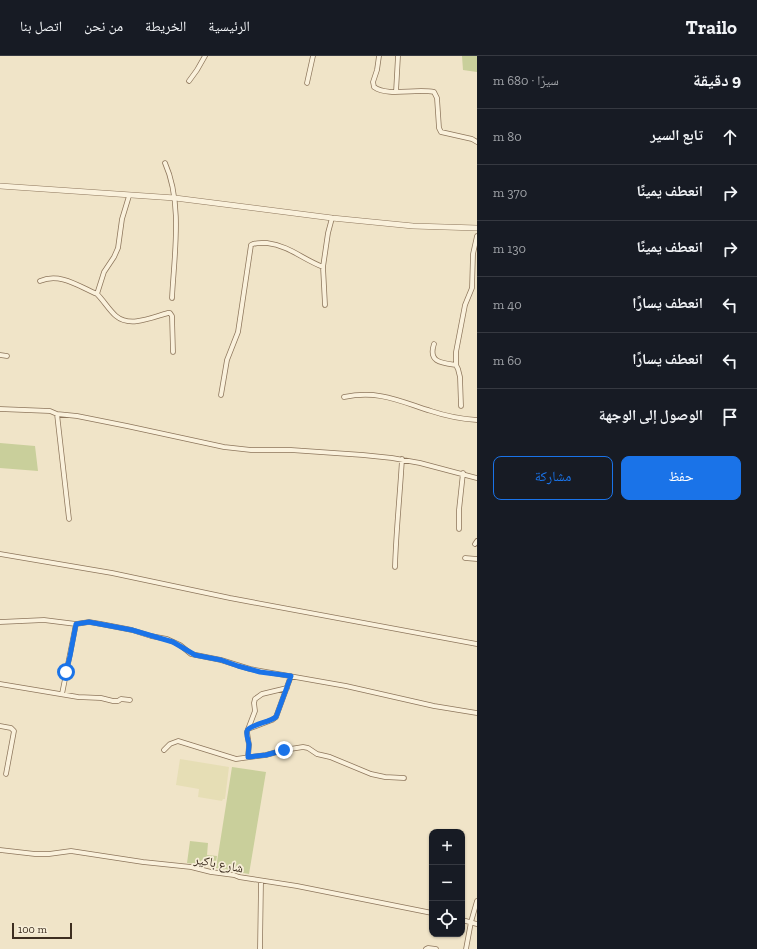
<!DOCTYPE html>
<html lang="ar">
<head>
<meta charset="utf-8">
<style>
  :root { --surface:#171b24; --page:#20242c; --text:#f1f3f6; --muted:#9ea1a6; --line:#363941; --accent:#1a73e8 }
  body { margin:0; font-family:"Zilla Slab","Noto Naskh Arabic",serif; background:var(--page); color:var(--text); direction:rtl }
  .controls { position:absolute; right:12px; bottom:12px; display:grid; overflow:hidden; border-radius:8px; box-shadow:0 1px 3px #0004 }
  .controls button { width:36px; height:36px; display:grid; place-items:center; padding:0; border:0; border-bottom:1px solid var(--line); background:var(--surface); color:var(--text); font:20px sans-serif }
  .scale { position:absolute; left:12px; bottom:10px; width:60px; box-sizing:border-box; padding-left:4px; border:2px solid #3d2e20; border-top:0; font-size:11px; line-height:14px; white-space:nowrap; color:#3d2e20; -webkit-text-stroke:3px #f7eed8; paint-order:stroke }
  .stop { position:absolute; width:12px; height:12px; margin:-9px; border:3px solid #1a73e8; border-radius:50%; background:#fff }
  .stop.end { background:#1a73e8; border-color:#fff; box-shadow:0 1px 4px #0008 }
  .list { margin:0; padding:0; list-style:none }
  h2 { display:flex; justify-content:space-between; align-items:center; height:52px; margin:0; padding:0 16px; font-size:17px }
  h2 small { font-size:13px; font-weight:400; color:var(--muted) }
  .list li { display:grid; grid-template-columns:26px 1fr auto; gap:12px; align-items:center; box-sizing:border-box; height:56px; padding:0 16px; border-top:1px solid var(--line) }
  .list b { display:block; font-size:15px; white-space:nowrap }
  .list em { font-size:13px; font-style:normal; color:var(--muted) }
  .actions { display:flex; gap:8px; padding:12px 16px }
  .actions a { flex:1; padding:9px 0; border:1px solid var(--accent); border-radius:8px; text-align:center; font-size:14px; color:var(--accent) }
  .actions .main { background:var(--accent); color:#fff }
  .icon { flex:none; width:22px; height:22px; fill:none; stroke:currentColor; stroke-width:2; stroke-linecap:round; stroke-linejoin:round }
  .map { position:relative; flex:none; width:477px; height:893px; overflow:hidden; direction:ltr }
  header { display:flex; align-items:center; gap:24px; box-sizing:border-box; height:56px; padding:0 20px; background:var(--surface); border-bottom:1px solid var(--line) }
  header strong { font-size:19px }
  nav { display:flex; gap:22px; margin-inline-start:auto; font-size:14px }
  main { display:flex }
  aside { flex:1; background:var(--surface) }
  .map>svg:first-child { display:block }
</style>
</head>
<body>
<header>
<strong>Trailo</strong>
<nav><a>الرئيسية</a><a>الخريطة</a><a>من نحن</a><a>اتصل بنا</a></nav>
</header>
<main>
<aside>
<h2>9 دقيقة<small>سيرًا · 680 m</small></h2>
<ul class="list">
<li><svg class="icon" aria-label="ahead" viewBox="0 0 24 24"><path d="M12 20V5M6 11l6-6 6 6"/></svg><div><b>تابع السير</b></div><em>80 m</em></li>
<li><svg class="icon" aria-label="right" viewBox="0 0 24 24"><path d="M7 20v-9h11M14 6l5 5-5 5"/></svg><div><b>انعطف يمينًا</b></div><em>370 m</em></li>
<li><svg class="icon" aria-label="right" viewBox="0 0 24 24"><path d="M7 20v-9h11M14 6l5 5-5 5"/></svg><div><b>انعطف يمينًا</b></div><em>130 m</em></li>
<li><svg class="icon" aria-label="left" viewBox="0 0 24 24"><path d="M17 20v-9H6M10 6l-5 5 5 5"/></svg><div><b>انعطف يسارًا</b></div><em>40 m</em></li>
<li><svg class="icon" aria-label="left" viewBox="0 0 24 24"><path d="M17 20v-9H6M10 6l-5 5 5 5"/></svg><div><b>انعطف يسارًا</b></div><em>60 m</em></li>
<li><svg class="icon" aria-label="arrive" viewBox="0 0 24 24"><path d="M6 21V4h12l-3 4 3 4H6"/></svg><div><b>الوصول إلى الوجهة</b></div></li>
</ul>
<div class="actions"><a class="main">حفظ</a><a>مشاركة</a></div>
</aside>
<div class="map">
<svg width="477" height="893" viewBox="0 0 477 893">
  <rect width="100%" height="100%" fill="#f0e4c8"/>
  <!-- farmland -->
  <path fill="#e6deb5" d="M 180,703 L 229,711 L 225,743 L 223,743 L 222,745 L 198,741 L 199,733 L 176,729 Z"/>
  <!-- green -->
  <path fill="#c9cf9b" d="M 462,0 L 477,0 L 477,16 L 463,14 Z
    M 0,387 L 35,390 L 38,415 L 0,412 Z
    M 232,711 L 266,716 L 249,818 L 216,812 Z
    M 190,785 L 208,787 L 207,799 L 217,800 L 215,811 L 187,807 Z"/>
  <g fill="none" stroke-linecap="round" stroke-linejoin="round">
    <defs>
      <path id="minor" d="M 379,0 L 377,14 L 373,26 L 374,31 C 388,41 416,32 434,36 L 437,42 L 439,72 L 441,76 L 472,83 L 477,86
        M 189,25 L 197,14 L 205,0
        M 307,27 L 313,0
        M 396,36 L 398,0
        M 165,107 C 183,147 174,200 172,242
        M 40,225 C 60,216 80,231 97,238 L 104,216 L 114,201 L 118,192 L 122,163 L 129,140
        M 97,238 C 104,245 109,254 116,260 C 130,272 153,261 168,257 L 170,257 L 172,260 L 173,296
        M 325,249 L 323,211 L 328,177 L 332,162
        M 434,288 C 428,306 441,307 456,309
        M 0,299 L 7,300
        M 221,339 L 227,304 L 238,276 L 251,189 C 256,186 261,187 267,187 C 290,190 302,203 323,211
        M 344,341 C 379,334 399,345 431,355 C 446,360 462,363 477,364
        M 461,350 L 460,321 L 458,313 L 456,309 L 456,296 L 465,249 L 472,232 L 473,198 L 477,180
        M 0,353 L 50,355 L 57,358 L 77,360 L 127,370 L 224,391 L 251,394 L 291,394 L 363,399 L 392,402 L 420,407 L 477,422
        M 57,358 L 69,463
        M 459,473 L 459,454 L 463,417
        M 475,488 L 477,485
        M 0,498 L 112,517 L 230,542 L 477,588
        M 465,502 L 477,503
        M 395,511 C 396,475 400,439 402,403
        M 0,566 L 44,564 L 76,568 L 89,566 L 101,568 L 132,574 L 151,580 L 167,583 L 180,589 L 191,598 L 221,604 L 250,613 L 346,630 L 434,650 L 477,657
        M 0,628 L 78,641 L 101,642 L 113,645 L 118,645 L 121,643 L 130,644
        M 62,638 L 76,568
        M 0,670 L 11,672 L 14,675 L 6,718
        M 248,673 L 272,664 L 276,661 L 291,620
        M 164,694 L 170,688 L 178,685 L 236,703 L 266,699 L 284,694 L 303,691 L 308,692 L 317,698 L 330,701 L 371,718 L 385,721 L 404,722
        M 248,701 L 249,689 L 247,676 L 255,655 L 254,647 L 255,643 L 262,638 L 287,632
        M 0,794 L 35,798 L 49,798 L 71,795 L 143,806 L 191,811 L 211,816 L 234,819 L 239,821 L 297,830 L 432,857
        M 462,864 L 477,868
        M 260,893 L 261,825
        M 426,893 L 428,892 L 436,893
        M 466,893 L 471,866 L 477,845"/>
      <path id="tertiary" d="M 0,130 L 175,142 L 332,162 L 413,170 L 477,172"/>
    </defs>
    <!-- minor casing -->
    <use href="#minor" stroke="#8d765c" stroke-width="5.5"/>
    <!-- tertiary casing -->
    <use href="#tertiary" stroke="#8d765c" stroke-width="6"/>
    <!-- minor -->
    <use href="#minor" stroke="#faf1dc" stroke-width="4"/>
    <!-- tertiary -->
    <use href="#tertiary" stroke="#faf1dc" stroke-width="5"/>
  </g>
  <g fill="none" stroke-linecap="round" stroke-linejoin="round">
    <!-- route -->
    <path stroke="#1a73e8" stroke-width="5" d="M 66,616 L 70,600 L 76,568 L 89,566 L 132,574 L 173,586 L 195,599 L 221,604 L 238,610 L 260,616 L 291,620 L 276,661 C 270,666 249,669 247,675 C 246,679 248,684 249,688 C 249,692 248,697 248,701 L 266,699 L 284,694"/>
  </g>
  <g text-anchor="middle" stroke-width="3.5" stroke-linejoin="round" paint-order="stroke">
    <!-- street labels -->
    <g font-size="13" fill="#3d2e20" stroke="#f7eed8">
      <text transform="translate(219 807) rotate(11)" y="5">شارع باكير</text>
    </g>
  </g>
</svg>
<div class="controls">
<button>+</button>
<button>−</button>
<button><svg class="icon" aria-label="locate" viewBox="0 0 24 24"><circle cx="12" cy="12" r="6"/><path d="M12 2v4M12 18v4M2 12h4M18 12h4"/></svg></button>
</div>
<div class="scale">100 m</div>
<div class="stop" style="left:66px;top:616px"></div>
<div class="stop end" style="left:284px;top:694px"></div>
</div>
</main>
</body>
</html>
